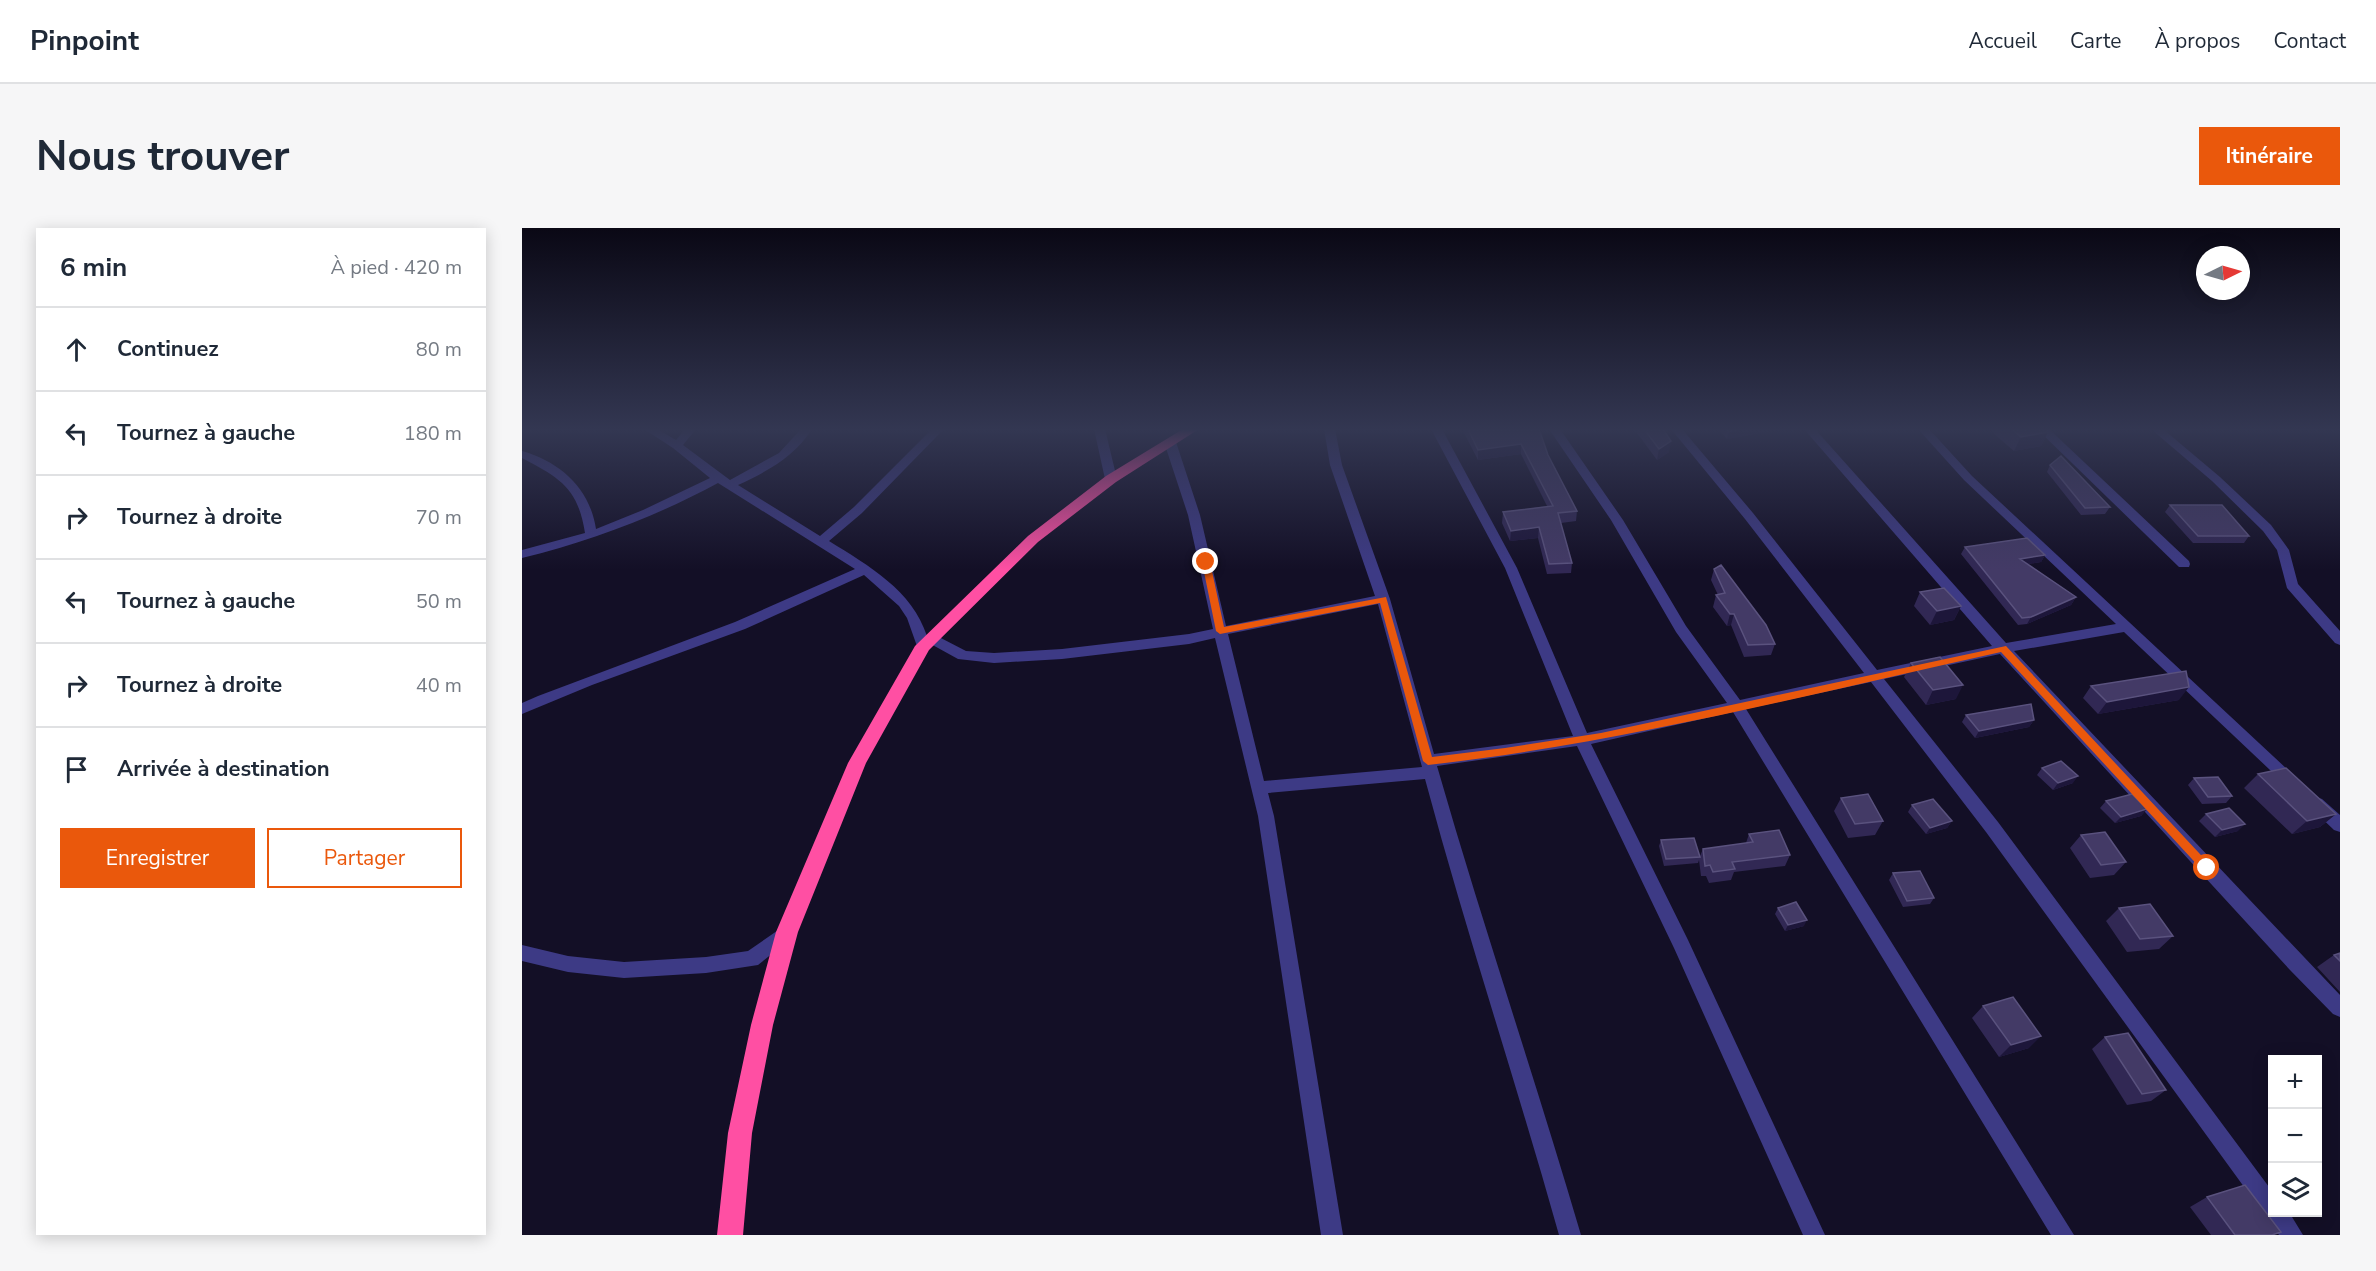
<!DOCTYPE html>
<html lang="fr">
<head>
<meta charset="utf-8">
<style>
  :root { --surface:#fff; --page:#f6f6f7; --text:#1f2937; --muted:#747a83; --line:#e0e1e3; --accent:#ea580c }
  body { margin:0; font-family:"Nunito Sans",sans-serif; background:var(--page); color:var(--text) }
  .controls { position:absolute; right:18px; bottom:18px; display:grid; overflow:hidden; border-radius:0px; box-shadow:0 3px 15px #0003 }
  .controls button { width:54px; height:54px; display:grid; place-items:center; padding:0; border:0; border-bottom:2px solid var(--line); background:var(--surface); color:var(--text); font:30px sans-serif }
  .compass { position:absolute; left:1674px; top:18px; width:54px; height:54px; border-radius:50%; background:var(--surface); box-shadow:0 3px 15px #0003; rotate:85deg }
  .stop { position:absolute; width:18px; height:18px; margin:-14px; border:4px solid #ea580c; border-radius:50%; background:#fff }
  .stop.end { background:#ea580c; border-color:#fff; box-shadow:0 2px 6px #0008 }
  .list { margin:0; padding:0; list-style:none }
  h2 { display:flex; justify-content:space-between; align-items:center; height:78px; margin:0; padding:0 24px; font-size:26px }
  h2 small { font-size:20px; font-weight:400; color:var(--muted) }
  .list li { display:grid; grid-template-columns:39px 1fr auto; gap:18px; align-items:center; box-sizing:border-box; height:84px; padding:0 24px; border-top:2px solid var(--line) }
  .list b { display:block; font-size:22px; white-space:nowrap }
  .list em { font-size:20px; font-style:normal; color:var(--muted) }
  .actions { display:flex; gap:12px; padding:18px 24px }
  .actions a { flex:1; padding:14px 0; border:2px solid var(--accent); border-radius:0px; text-align:center; font-size:21px; color:var(--accent) }
  .actions .main { background:var(--accent); color:#fff }
  .icon { flex:none; width:33px; height:33px; fill:none; stroke:currentColor; stroke-width:2; stroke-linecap:round; stroke-linejoin:round }
  .map { position:relative; flex:none; width:1818px; height:1007px; overflow:hidden; border-radius:0px }
  header { display:flex; align-items:center; gap:36px; box-sizing:border-box; height:84px; padding:0 30px; background:var(--surface); border-bottom:2px solid var(--line) }
  header strong { font-size:28px }
  nav { display:flex; gap:33px; margin-inline-start:auto; font-size:21px }
  .intro { display:flex; align-items:center; justify-content:space-between; box-sizing:border-box; height:144px; padding:0 36px }
  h1 { margin:0; font-size:42px }
  .button { padding:15px 27px; border-radius:0px; background:var(--accent); color:#fff; font-size:21px; font-weight:700 }
  main { display:flex; gap:36px; padding:0 36px }
  aside { flex:1; background:var(--surface); border-radius:0px; box-shadow:0 3px 15px #0003 }
  .map>svg:first-child { display:block }
</style>
</head>
<body>
<header>
<strong>Pinpoint</strong>
<nav><a>Accueil</a><a>Carte</a><a>À propos</a><a>Contact</a></nav>
</header>
<div class="intro"><h1>Nous trouver</h1><a class="button">Itinéraire</a></div>
<main>
<aside>
<h2>6 min<small>À pied · 420 m</small></h2>
<ul class="list">
<li><svg class="icon" aria-label="ahead" viewBox="0 0 24 24"><path d="M12 20V5M6 11l6-6 6 6"/></svg><div><b>Continuez</b></div><em>80 m</em></li>
<li><svg class="icon" aria-label="left" viewBox="0 0 24 24"><path d="M17 20v-9H6M10 6l-5 5 5 5"/></svg><div><b>Tournez à gauche</b></div><em>180 m</em></li>
<li><svg class="icon" aria-label="right" viewBox="0 0 24 24"><path d="M7 20v-9h11M14 6l5 5-5 5"/></svg><div><b>Tournez à droite</b></div><em>70 m</em></li>
<li><svg class="icon" aria-label="left" viewBox="0 0 24 24"><path d="M17 20v-9H6M10 6l-5 5 5 5"/></svg><div><b>Tournez à gauche</b></div><em>50 m</em></li>
<li><svg class="icon" aria-label="right" viewBox="0 0 24 24"><path d="M7 20v-9h11M14 6l5 5-5 5"/></svg><div><b>Tournez à droite</b></div><em>40 m</em></li>
<li><svg class="icon" aria-label="arrive" viewBox="0 0 24 24"><path d="M6 21V4h12l-3 4 3 4H6"/></svg><div><b>Arrivée à destination</b></div></li>
</ul>
<div class="actions"><a class="main">Enregistrer</a><a>Partager</a></div>
</aside>
<div class="map">
<svg width="1818" height="1007" viewBox="0 0 1818 1007">
  <rect width="100%" height="100%" fill="#130f26"/>
  <g fill="none" stroke-linecap="round" stroke-linejoin="round">
    <!-- minor -->
    <path fill="#3d3a85" fill-rule="evenodd" d="M 122,201 L 135,201 L 154,212 L 163,201 L 174,201 L 161,217 L 208,252 L 257,225 L 279,201 L 290,201 C 272,229 246,243 216,257 L 298,308 L 332,279 L 410,201 L 422,201 L 340,285 L 307,313 C 347,338 390,362 405,408 L 415,408 L 444,423 L 472,425 L 540,421 L 667,406 L 691,401 L 666,287 L 642,214 L 648,211 L 654,214 L 678,287 L 704,398 L 853,368 L 808,237 L 802,201 L 813,201 L 820,237 L 868,371 L 912,526 L 1051,508 L 983,340 L 909,201 L 920,201 L 995,340 L 1065,505 L 1205,475 L 1154,404 L 1089,292 L 1027,201 L 1038,201 L 1101,292 L 1164,398 L 1218,472 L 1342,445 L 1223,291 L 1149,201 L 1160,201 L 1231,285 L 1355,442 L 1470,418 L 1282,201 L 1293,201 L 1484,415 L 1594,396 L 1442,252 L 1396,201 L 1407,201 L 1450,248 L 1780,555 L 1778,559 L 1766,559 L 1602,404 L 1492,423 L 1818,767 L 1818,789 L 1811,786 L 1768,742 L 1478,426 L 1362,451 L 1476,594 L 1750,963 L 1750,984 L 1767,984 L 1781,1007 L 1757,1007 L 1464,604 L 1349,454 L 1224,481 L 1552,1007 L 1529,1007 L 1211,484 L 1069,516 L 1166,712 L 1303,1007 L 1281,1007 L 1152,720 L 1055,518 L 915,538 C 960,695 1013,850 1059,1007 L 1037,1007 C 994,854 944,704 903,551 L 746,565 L 752,588 L 821,1007 L 799,1007 L 736,588 L 693,410 L 667,416 L 540,431 L 472,435 L 436,431 L 407,415 L 406,421 L 396,421 L 385,390 L 377,378 L 342,347 L 223,401 L 70,457 L 0,486 L 0,475 L 16,468 L 213,394 L 333,341 L 196,255 C 133,289 69,313 0,330 L 0,322 L 63,305 C 56,260 38,250 0,230 L 0,223 C 39,234 68,261 74,301 L 121,282 L 188,250 L 151,220 ZM 856,376 L 900,539 L 742,553 L 706,406 Z
      M 572,201 L 583,201 L 595,251 L 593,253 L 585,253 L 583,251 Z
      M 1515,201 L 1527,201 L 1667,333 L 1668,336 L 1667,339 L 1657,339 Z
      M 1629,201 L 1641,201 L 1698,249 L 1749,297 L 1767,322 L 1776,356 L 1818,403 L 1818,417 L 1813,415 L 1765,360 L 1755,322 L 1741,303 L 1690,253 Z
      M 1794,569 L 1800,571 L 1818,587 L 1818,604 L 1812,602 L 1788,579 L 1786,575 L 1788,571 Z
      M 265,696 L 271,699 L 274,704 L 271,709 L 236,737 L 184,745 L 102,750 L 46,744 L 0,733 L 0,717 L 46,728 L 102,734 L 184,729 L 226,723 Z"/>
    <!-- highway -->
    <path fill="#ff4fa3" fill-rule="evenodd" d="M 661,201 L 677,201 L 594,254 L 516,314 L 407,422 L 344,535 L 276,704 L 251,797 L 230,905 L 221,1007 L 195,1007 L 206,905 L 229,797 L 254,704 L 326,535 L 393,418 L 506,308 L 584,248 Z"/>
  </g>
  <!-- wall -->
  <path fill="#312854" d="M 940,201 L 1017,201 L 1026,227 L 1055,283 L 1054,293 L 1039,295 L 1050,335 L 1049,345 L 1025,346 L 1016,310 L 988,313 L 980,295 L 981,284 L 1025,278 L 999,226 L 956,232 Z
    M 1112,201 L 1141,201 L 1147,224 L 1135,232 Z
    M 1196,201 L 1259,201 L 1205,211 Z
    M 1472,201 L 1523,201 L 1526,204 L 1519,218 L 1492,223 L 1471,205 Z
    M 1528,237 L 1588,279 L 1583,286 L 1559,287 L 1525,244 Z
    M 1648,277 L 1727,308 L 1722,315 L 1671,315 L 1643,284 Z
    M 1443,319 L 1523,327 L 1519,334 L 1506,336 L 1554,369 L 1549,377 L 1505,396 L 1496,397 L 1439,326 Z
    M 1192,341 L 1253,416 L 1249,427 L 1222,429 L 1209,397 L 1205,398 L 1191,379 L 1194,367 L 1196,367 L 1189,352 Z
    M 1398,364 L 1439,378 L 1432,392 L 1408,397 L 1392,378 Z
    M 1389,435 L 1434,471 L 1404,477 L 1382,449 Z
    M 1569,458 L 1657,472 L 1576,486 L 1561,470 Z
    M 1444,487 L 1512,492 L 1507,499 L 1453,510 L 1440,494 Z
    M 1520,540 L 1551,555 L 1531,562 L 1515,547 Z
    M 1736,546 L 1814,586 L 1798,599 L 1770,606 L 1722,560 Z
    M 1672,550 L 1710,568 L 1704,575 L 1680,576 L 1666,557 Z
    M 1319,570 L 1361,593 L 1353,607 L 1326,610 L 1312,583 Z
    M 1584,573 L 1625,581 L 1619,588 L 1593,595 L 1578,580 Z
    M 1390,577 L 1430,593 L 1425,600 L 1404,606 L 1386,584 Z
    M 1684,586 L 1716,603 L 1693,609 L 1677,593 Z
    M 1227,606 L 1268,627 L 1263,638 L 1212,644 L 1209,652 L 1187,655 L 1184,648 L 1179,648 L 1177,632 L 1176,635 L 1142,638 L 1137,618 L 1139,612 L 1178,628 L 1181,621 L 1224,615 Z
    M 1559,607 L 1604,634 L 1592,647 L 1568,650 L 1548,620 Z
    M 1371,645 L 1412,670 L 1408,676 L 1381,679 L 1367,652 Z
    M 1256,680 L 1282,698 L 1263,703 L 1253,686 Z
    M 1597,680 L 1651,708 L 1637,721 L 1605,724 L 1584,693 Z
    M 1818,725 L 1818,764 L 1795,739 L 1812,727 Z
    M 1461,778 L 1507,820 L 1477,829 L 1450,790 Z
    M 1583,809 L 1644,862 L 1629,873 L 1605,877 L 1570,821 Z
    M 1685,969 L 1753,1007 L 1689,1007 L 1668,979 Z"/>
  <!-- shaded-wall -->
  <path fill="#1d163a" d="M 1220,201 L 1259,201 L 1205,211 L 1206,204 Z
    M 1526,204 L 1519,218 L 1492,223 L 1499,209 Z
    M 1149,213 L 1147,224 L 1135,232 L 1137,221 Z
    M 999,216 L 999,226 L 956,232 L 956,222 Z
    M 1017,299 L 1016,310 L 988,313 L 989,303 Z
    M 1523,327 L 1519,334 L 1494,338 L 1498,331 Z
    M 1554,369 L 1549,377 L 1505,396 L 1509,389 Z
    M 1439,378 L 1432,392 L 1408,397 L 1415,383 Z
    M 1208,386 L 1212,386 L 1209,397 L 1205,398 Z
    M 1441,457 L 1434,471 L 1404,477 L 1411,462 Z
    M 1667,459 L 1657,472 L 1576,486 L 1585,474 Z
    M 1512,492 L 1507,499 L 1453,510 L 1457,503 Z
    M 1556,548 L 1551,555 L 1531,562 L 1536,555 Z
    M 1625,581 L 1619,588 L 1593,595 L 1599,589 Z
    M 1814,586 L 1798,599 L 1770,606 L 1785,593 Z
    M 1430,593 L 1425,600 L 1404,606 L 1408,600 Z
    M 1723,596 L 1716,603 L 1693,609 L 1700,602 Z
    M 1285,692 L 1282,698 L 1263,703 L 1266,697 Z
    M 1519,808 L 1507,820 L 1477,829 L 1489,817 Z"/>
  <!-- building -->
  <path fill="#433a66" stroke="#5a527e" stroke-width="1.5" d="M 946,201 L 1017,201 L 1026,227 L 1055,283 L 1036,285 L 1050,335 L 1027,336 L 1017,299 L 989,303 L 981,284 L 1031,278 L 999,216 L 956,222 Z
    M 1122,201 L 1141,201 L 1149,213 L 1137,221 Z
    M 1204,201 L 1220,201 L 1206,204 Z
    M 1490,201 L 1523,201 L 1526,204 L 1499,209 Z
    M 1539,228 L 1588,279 L 1563,280 L 1528,237 Z
    M 1648,277 L 1700,277 L 1727,308 L 1676,308 Z
    M 1505,310 L 1523,327 L 1498,331 L 1554,369 L 1509,389 L 1500,390 L 1443,319 Z
    M 1199,337 L 1244,397 L 1253,416 L 1226,417 L 1212,386 L 1208,386 L 1194,367 L 1203,365 L 1192,341 Z
    M 1422,360 L 1439,378 L 1415,383 L 1398,364 Z
    M 1418,429 L 1441,457 L 1411,462 L 1389,435 Z
    M 1664,443 L 1667,459 L 1585,474 L 1569,458 Z
    M 1509,476 L 1512,492 L 1457,503 L 1444,487 Z
    M 1539,533 L 1556,548 L 1536,555 L 1520,540 Z
    M 1764,540 L 1814,586 L 1785,593 L 1736,546 Z
    M 1696,549 L 1710,568 L 1686,569 L 1672,550 Z
    M 1346,566 L 1361,593 L 1333,596 L 1319,570 Z
    M 1610,566 L 1625,581 L 1599,589 L 1584,573 Z
    M 1411,571 L 1430,593 L 1408,600 L 1390,577 Z
    M 1707,580 L 1723,596 L 1700,602 L 1684,586 Z
    M 1257,602 L 1268,627 L 1210,634 L 1213,641 L 1191,644 L 1188,637 L 1183,638 L 1181,621 L 1231,614 L 1227,606 Z
    M 1583,604 L 1604,634 L 1579,637 L 1559,607 Z
    M 1172,610 L 1178,629 L 1144,631 L 1139,612 Z
    M 1398,643 L 1412,670 L 1385,673 L 1371,645 Z
    M 1274,674 L 1285,692 L 1266,697 L 1256,680 Z
    M 1628,676 L 1651,708 L 1618,711 L 1597,680 Z
    M 1818,725 L 1818,733 L 1812,727 Z
    M 1491,769 L 1519,808 L 1489,817 L 1461,778 Z
    M 1606,805 L 1644,862 L 1620,866 L 1583,809 Z
    M 1723,957 L 1759,1004 L 1750,1007 L 1713,1007 L 1685,969 Z"/>
  <!-- sky -->
  <linearGradient id="sky" x2="0" y2="1"><stop stop-color="#0a0815"/><stop offset="0.59" stop-color="#333752"/><stop offset="1" stop-color="#333752" stop-opacity="0"/></linearGradient>
  <rect width="1818" height="342" fill="url(#sky)"/>
  <!-- route -->
  <path fill="#ea580c" d="M 684,331 L 688,334 L 702,399 L 864,369 L 910,529 L 983,520 L 1079,505 L 1484,418 L 1691,640 L 1685,645 L 1681,643 L 1479,424 C 1289,466 1100,515 906,537 L 901,533 L 858,375 L 698,406 L 694,403 L 680,334 Z"/>
</svg>
<div class="controls">
<button>+</button>
<button>−</button>
<button><svg class="icon" aria-label="layers" viewBox="0 0 24 24"><path d="M12 4l9 5-9 5-9-5zM3 14l9 5 9-5"/></svg></button>
</div>
<svg class="compass" viewBox="-18 -18 36 36"><path d="M0-13l5 13h-10z" fill="#e53935"/><path d="M0 13l5-13h-10z" fill="#747a83"/></svg>
<div class="stop" style="left:1685px;top:640px"></div>
<div class="stop end" style="left:684px;top:334px"></div>
</div>
</main>
</body>
</html>
